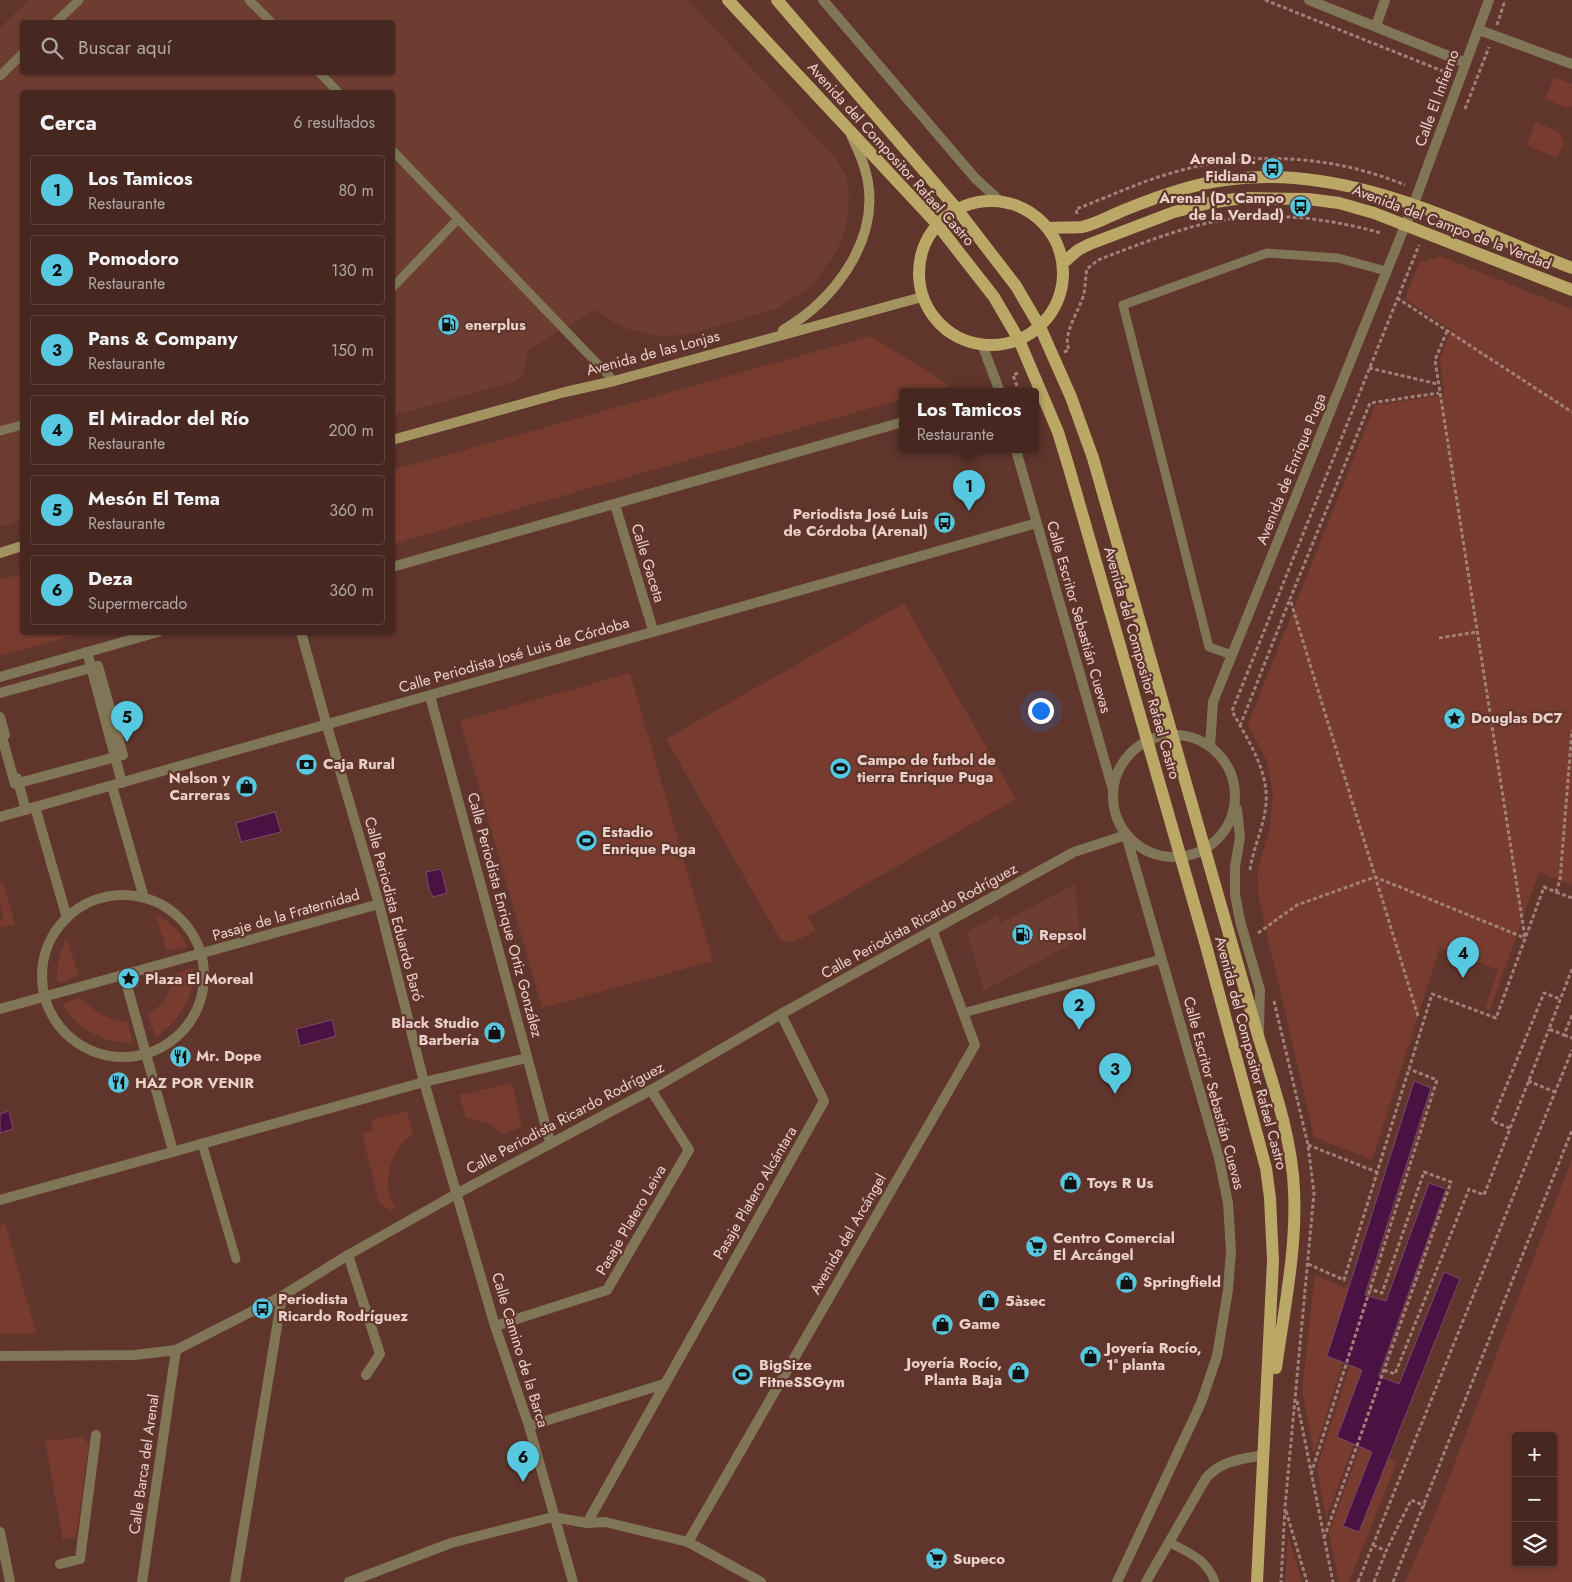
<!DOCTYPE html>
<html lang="es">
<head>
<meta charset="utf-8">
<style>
  :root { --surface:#472821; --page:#51342e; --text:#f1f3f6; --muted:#b0a6a5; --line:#5f443f; --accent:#56c9e1 }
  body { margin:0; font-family:Jost,sans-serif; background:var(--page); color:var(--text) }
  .controls { position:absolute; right:15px; bottom:15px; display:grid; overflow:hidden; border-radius:5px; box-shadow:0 1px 4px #0004 }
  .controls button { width:45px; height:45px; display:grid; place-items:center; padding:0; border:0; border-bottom:1px solid var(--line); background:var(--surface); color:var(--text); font:25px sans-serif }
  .you { position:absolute; left:1040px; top:710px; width:18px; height:18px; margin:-12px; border:4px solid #fff; border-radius:50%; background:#1a73e8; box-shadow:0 0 0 8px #1a73e833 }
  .badge { display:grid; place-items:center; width:32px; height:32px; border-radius:50%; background:var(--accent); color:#111; font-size:16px; font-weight:700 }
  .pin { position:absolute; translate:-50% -41px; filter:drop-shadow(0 1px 2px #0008) }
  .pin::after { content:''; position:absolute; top:26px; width:18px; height:15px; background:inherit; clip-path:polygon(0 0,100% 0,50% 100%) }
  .popup { position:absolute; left:899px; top:388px; width:140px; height:65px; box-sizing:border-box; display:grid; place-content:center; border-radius:5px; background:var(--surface); filter:drop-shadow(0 1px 4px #0005); font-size:16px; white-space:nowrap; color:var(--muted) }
  .popup b { font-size:19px; color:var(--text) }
  .popup::after { content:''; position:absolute; left:50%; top:100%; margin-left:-10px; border:10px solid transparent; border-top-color:var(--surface) }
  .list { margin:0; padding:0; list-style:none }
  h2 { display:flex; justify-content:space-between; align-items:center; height:65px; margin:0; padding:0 20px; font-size:21px }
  h2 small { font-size:16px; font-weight:400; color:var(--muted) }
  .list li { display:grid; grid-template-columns:32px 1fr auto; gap:15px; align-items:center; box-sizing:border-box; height:70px; margin:0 10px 10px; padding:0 10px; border:1px solid var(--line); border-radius:5px }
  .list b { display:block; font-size:19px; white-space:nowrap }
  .list p { margin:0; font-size:16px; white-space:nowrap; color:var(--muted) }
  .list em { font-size:16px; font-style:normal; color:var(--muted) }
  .icon { flex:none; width:28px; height:28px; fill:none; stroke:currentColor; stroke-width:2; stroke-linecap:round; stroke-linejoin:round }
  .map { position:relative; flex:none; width:1572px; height:1582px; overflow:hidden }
  .search { position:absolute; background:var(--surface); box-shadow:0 1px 4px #0004; left:20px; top:20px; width:375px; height:55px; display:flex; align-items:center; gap:12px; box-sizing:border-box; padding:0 18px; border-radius:5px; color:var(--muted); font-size:19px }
  .panel { position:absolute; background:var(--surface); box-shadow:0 1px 4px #0004; left:20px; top:90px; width:375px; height:545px; border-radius:5px }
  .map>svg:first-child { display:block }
</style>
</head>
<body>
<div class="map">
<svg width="1572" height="1582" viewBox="0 0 1572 1582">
  <rect width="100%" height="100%" fill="#5f352c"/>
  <!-- built -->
  <path fill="#6e3d32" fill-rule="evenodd" d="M 29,0 L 688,0 L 836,159 L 845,173 L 849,197 L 846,228 L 837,250 L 812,286 L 776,309 L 686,335 L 659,336 L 624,328 L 595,310 L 528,350 L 524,373 L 516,381 L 393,416 L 392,92 L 22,92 L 22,520 L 0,527 L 0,28 ZM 22,22 L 392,22 L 392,72 L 22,72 Z
    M 1075,884 L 1080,939 L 984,991 L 967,932 L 998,915 L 1000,924 Z"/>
  <!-- green -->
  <path fill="#783b2f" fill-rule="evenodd" d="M 1554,77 L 1572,84 L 1572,106 L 1568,108 L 1545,99 Z
    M 1535,122 L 1559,132 L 1564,142 L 1557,158 L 1527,145 Z
    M 1440,256 L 1572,309 L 1572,885 L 1539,872 L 1490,1010 L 1485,1008 L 1498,970 L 1440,947 L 1372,1160 L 1314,1137 L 1258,895 L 1257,872 L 1270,828 L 1273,795 L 1267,762 L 1248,724 L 1375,405 L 1444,395 L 1440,359 L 1451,330 L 1405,299 L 1420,261 L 1424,262 Z
    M 871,336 L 951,386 L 928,392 L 903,392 L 903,399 L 393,544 L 393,470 Z
    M 22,574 L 22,632 L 82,633 L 0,656 L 0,580 Z
    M 904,603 L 1016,799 L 808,917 L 815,931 L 796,941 L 781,941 L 666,739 Z
    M 630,673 L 713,961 L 542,1008 L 460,721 Z
    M 3,881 L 15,924 L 0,928 L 0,920 L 4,918 L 0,903 L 0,882 Z
    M 155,913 C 170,922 180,931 188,947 L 167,951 Z
    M 67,939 L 79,976 L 58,983 C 55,967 59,952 67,939 Z
    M 194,968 C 193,1000 181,1018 156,1037 L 147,1013 C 166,1006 170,992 174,974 Z
    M 80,997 C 93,1011 107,1020 127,1021 L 133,1043 C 103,1043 78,1030 62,1004 Z
    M 512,1083 L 522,1127 L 503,1134 L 487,1123 L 466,1118 L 459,1095 Z
    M 407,1111 L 413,1134 C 390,1147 380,1187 396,1208 L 391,1211 L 379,1203 L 362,1134 L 374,1130 L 371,1120 Z
    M 1572,1159 L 1572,1582 L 1405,1582 L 1433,1519 ZM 1516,1436 L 1553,1436 L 1553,1563 L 1516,1563 Z
    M 5,1223 L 36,1333 L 0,1334 L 0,1225 Z
    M 1315,1275 L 1348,1289 L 1327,1355 L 1343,1362 L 1314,1453 L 1302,1391 Z
    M 1350,1365 L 1362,1369 L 1337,1437 L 1354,1444 L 1326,1518 L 1317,1468 Z
    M 82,1437 L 89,1444 L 76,1537 L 63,1540 L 45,1441 Z
    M 1360,1447 L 1372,1452 L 1343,1525 L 1359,1532 L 1388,1458 L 1397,1462 L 1349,1582 L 1339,1582 L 1329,1533 Z
    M 1288,1535 L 1302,1582 L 1285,1582 Z"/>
  <!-- water -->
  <path fill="#491242" stroke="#7a4b6b" d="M 275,812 L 281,832 L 241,842 L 236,823 Z
    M 441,869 L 447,893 L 433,897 L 429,889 L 426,872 Z
    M 332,1020 L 336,1036 L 300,1046 L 296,1029 Z
    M 1414,1081 L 1431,1088 L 1365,1295 L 1386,1301 L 1429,1183 L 1446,1189 L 1379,1376 L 1399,1384 L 1444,1272 L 1460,1279 L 1359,1532 L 1343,1526 L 1372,1452 L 1337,1437 L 1362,1370 L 1327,1356 Z
    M 9,1111 L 13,1129 L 0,1133 L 0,1114 Z"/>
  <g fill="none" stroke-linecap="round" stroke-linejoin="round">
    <!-- path -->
    <path stroke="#a27f77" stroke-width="3" stroke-dasharray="4 2.5" stroke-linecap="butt" d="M 1265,0 L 1450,74
      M 1497,25 L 1505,0
      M 1465,109 L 1489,47
      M 1077,214 L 1076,209 C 1106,198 1137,183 1168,174 C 1246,150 1330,154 1405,185
      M 1397,298 L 1572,412
      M 1447,331 L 1435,360 L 1525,938
      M 1064,352 L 1069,350 C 1062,332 1080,311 1084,293 C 1086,285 1085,277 1087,269 L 1098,260 C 1132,247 1167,233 1203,224 C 1262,210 1324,217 1381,233
      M 1369,368 L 1438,384
      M 1018,373 L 1013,375 L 1019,392
      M 964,392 L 971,390 L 972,392
      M 1439,638 L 1477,632
      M 1240,726 L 1290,599
      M 1250,870 C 1253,849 1262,831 1265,811 C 1272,774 1248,741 1232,711 L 1419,245
      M 1556,892 L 1572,898
      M 1258,933 L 1297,905 L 1375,877 L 1525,938
      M 1572,969 L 1549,1029 L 1564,1035 L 1572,1015
      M 1274,1001 L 1308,1145 L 1314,1193 L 1285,1507 L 1281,1582
      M 1418,1016 L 1290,599 L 1370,403 L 1439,393
      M 1564,1035 L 1572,1038
      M 1528,1081 L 1555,1092
      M 1510,1128 L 1492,1121 L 1544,993 L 1560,999
      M 1308,1145 L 1377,1172
      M 1308,1264 L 1344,1280 L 1432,994 L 1496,1018 L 1544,887 L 1556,892 L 1560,880 L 1572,730
      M 1384,1370 L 1395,1374 L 1469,1189 L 1484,1195 L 1549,1029
      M 1297,1401 L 1333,1582
      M 1311,1474 L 1437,1080 L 1409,1069
      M 1286,1511 L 1307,1582
      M 1324,1538 L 1451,1182 L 1424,1172 L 1382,1293 L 1370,1289
      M 1373,1545 L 1386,1551 L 1411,1500 L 1425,1506
      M 1358,1582 L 1572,1050
      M 1374,1582 L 1386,1551
      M 1393,1582 L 1572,1130"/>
    <!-- service -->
    <path stroke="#807657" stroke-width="9" d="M 249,0 L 271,22
      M 56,22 L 79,0
      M 319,72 L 338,92
      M 0,76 L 22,54
      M 392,150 L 614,381
      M 392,288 L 458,219
      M 0,431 L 22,425
      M 1232,655 L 1209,647 L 1123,305 L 1267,253 L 1338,258 L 1386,271
      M 963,1013 L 1161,959
      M 202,1143 L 236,1259
      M 1169,1542 C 1190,1554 1206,1558 1215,1582"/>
    <!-- pedestrian -->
    <path stroke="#807657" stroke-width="10" d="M 87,652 L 122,783
      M 0,693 L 98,666 L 123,755 L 15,784 L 0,730
      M 0,717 L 5,735
      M 17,778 L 26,810
      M 112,786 L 144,898
      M 35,807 L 67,918
      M42 976a81 81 0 1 1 162 0a81 81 0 1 1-162 0Z
      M 124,975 L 173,1151
      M 0,1009 L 379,904
      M 348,1255 L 380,1354 L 366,1375
      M 529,1426 L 664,1384
      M 587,1523 L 824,1101 L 781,1014
      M 60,1564 L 80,1559 L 96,1435
      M 142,1582 L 176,1350
      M 235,1582 L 282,1296"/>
    <!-- minor -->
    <path stroke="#807657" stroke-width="10" d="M 823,0 L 975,178 L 1000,201
      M 1309,0 L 1466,63
      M 1376,26 L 1385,0
      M 1479,30 L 1572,64
      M 615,505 L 653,630
      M 392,567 L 903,422
      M 301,632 L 327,726
      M 0,677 L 158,632
      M 430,696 L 550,1142
      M 1210,746 L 1213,702 L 1413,206 L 1489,0
      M 0,1200 L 424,1082 L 527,1058
      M 495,1326 L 607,1290 L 689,1150 L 651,1090
      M 688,1542 L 975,1045 L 933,932"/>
    <!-- tertiary -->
    <path stroke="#807657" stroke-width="10" d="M 983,347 L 1000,392
      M 1016,450 L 1113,790
      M 327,726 L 379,904 L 424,1082 L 495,1326 L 529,1426 L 573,1582
      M1113 796a61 61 0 1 1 122 0a61 61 0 1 1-122 0Z
      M 1237,809 L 1240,837 L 1235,867 L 1235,894 L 1240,921 L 1260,990 L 1259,1030
      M 0,817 L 1037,523
      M 0,1356 L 135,1355 L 176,1350 L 282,1296 L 348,1255 L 458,1193 L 651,1090 L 781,1014 L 1074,852 L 1126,835
      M 0,1532 L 10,1582
      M 349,1582 L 451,1543 L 553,1517 L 587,1523 L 605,1522 L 688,1542 L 761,1582
      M 1117,1582 L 1201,1403 L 1217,1356 L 1228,1290 L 1231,1251 L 1228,1203 L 1219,1158 L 1126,835
      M 1146,1582 L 1206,1478 C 1222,1460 1242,1459 1264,1455"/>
    <!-- secondary -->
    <path stroke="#a29360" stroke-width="10" d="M 783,330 C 833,301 878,243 868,182 C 865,165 858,150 851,135
      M 392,440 L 565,392 L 614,381 L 922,297
      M 0,553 L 22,546"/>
    <!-- primary -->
    <path stroke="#bca866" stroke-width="12" d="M 728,0 L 937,224 L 994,297 L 1019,340 L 1058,432 L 1069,468 L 1205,942 L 1266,1168 L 1270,1198 L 1273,1261 L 1257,1582
      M 777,0 L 956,208 L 1016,286 L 1040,327 L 1071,397 L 1093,458 L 1259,1039 C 1274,1087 1292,1139 1294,1190 C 1297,1249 1284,1309 1276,1368
      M919 273a72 72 0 1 1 144 0a72 72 0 1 1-144 0Z
      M 1048,228 C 1059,227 1071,228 1082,227 C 1097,224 1113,214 1127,209 C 1159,196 1192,184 1225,180 C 1346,162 1462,225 1572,268
      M 1063,263 L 1078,250 L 1090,244 L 1174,212 L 1209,203 L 1242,198 L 1308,199 L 1339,203 L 1374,213 L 1572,290"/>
  </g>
  <!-- icons -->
  <defs>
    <symbol id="bus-disc" viewBox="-11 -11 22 22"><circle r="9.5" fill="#56c9e1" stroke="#5f352c"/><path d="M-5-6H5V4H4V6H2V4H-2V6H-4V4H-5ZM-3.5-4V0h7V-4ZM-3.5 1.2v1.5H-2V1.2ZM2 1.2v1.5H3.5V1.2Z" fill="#111"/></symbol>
    <symbol id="fuel-disc" viewBox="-11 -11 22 22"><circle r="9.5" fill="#56c9e1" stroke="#5f352c"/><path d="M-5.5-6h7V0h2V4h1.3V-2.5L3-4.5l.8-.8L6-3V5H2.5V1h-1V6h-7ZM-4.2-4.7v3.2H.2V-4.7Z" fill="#111"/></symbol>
    <symbol id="sight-disc" viewBox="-11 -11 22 22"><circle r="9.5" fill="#56c9e1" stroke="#5f352c"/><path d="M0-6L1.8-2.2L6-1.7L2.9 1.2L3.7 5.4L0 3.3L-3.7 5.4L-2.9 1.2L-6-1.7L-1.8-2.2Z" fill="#111"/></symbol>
    <symbol id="bank-disc" viewBox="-11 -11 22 22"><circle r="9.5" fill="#56c9e1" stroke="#5f352c"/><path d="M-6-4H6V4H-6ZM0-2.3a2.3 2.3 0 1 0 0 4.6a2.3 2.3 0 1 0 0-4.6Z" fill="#111"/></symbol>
    <symbol id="stadium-disc" viewBox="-11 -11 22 22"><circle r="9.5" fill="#56c9e1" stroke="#5f352c"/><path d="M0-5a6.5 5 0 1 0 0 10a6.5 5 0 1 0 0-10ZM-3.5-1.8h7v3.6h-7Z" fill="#111"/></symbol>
    <symbol id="shop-disc" viewBox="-11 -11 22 22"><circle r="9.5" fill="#56c9e1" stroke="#5f352c"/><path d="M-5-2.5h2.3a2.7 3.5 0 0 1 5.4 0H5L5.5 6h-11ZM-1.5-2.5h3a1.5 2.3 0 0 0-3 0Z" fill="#111"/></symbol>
    <symbol id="restaurant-disc" viewBox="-11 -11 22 22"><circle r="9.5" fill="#56c9e1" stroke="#5f352c"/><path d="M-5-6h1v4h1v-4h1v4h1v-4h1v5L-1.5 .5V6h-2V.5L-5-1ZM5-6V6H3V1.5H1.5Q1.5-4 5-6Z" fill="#111"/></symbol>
    <symbol id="supermarket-disc" viewBox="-11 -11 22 22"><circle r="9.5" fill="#56c9e1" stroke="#5f352c"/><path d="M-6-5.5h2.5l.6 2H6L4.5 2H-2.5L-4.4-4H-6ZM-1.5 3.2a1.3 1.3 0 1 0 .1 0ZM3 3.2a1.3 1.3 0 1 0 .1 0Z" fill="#111"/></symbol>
  </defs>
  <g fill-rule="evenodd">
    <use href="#bus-disc" x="1260" y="156" width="25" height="25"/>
    <use href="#bus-disc" x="1288" y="194" width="25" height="25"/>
    <use href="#fuel-disc" x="436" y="312" width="25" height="25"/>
    <use href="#bus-disc" x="932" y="510" width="25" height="25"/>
    <use href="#sight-disc" x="1442" y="706" width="25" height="25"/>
    <use href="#bank-disc" x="294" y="752" width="25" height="25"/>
    <use href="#stadium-disc" x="828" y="756" width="25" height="25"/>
    <use href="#shop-disc" x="234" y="774" width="25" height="25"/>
    <use href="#stadium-disc" x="574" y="828" width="25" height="25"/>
    <use href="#fuel-disc" x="1010" y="922" width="25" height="25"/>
    <use href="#sight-disc" x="116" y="966" width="25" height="25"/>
    <use href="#shop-disc" x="482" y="1020" width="25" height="25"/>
    <use href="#restaurant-disc" x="168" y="1044" width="25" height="25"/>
    <use href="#restaurant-disc" x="106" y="1070" width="25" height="25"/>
    <use href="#shop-disc" x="1058" y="1170" width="25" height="25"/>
    <use href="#supermarket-disc" x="1024" y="1234" width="25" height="25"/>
    <use href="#shop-disc" x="1114" y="1270" width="25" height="25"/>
    <use href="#shop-disc" x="976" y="1288" width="25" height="25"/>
    <use href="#bus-disc" x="250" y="1296" width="25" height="25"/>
    <use href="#shop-disc" x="930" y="1312" width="25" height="25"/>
    <use href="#shop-disc" x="1078" y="1344" width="25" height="25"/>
    <use href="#shop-disc" x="1006" y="1360" width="25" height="25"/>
    <use href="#stadium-disc" x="730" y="1362" width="25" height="25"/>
    <use href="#supermarket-disc" x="924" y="1546" width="25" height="25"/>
  </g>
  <g text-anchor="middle" stroke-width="4.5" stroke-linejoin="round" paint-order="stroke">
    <!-- street labels -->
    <g font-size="15" fill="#ebd0ca" stroke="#5f352c">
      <text transform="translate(1437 98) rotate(-70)" y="5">Calle El Infierno</text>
      <text transform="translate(891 154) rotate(48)" y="5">Avenida del Compositor Rafael Castro</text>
      <text transform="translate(1452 227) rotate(21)" y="5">Avenida del Campo de la Verdad</text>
      <text transform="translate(653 353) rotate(-15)" y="5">Avenida de las Lonjas</text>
      <text transform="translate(1291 469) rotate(-68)" y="5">Avenida de Enrique Puga</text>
      <text transform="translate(648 563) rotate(73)" y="5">Calle Gaceta</text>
      <text transform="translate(1079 617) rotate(74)" y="5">Calle Escritor Sebastián Cuevas</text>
      <text transform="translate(514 655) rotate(-16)" y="5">Calle Periodista José Luis de Córdoba</text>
      <text transform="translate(1142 663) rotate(74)" y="5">Avenida del Compositor Rafael Castro</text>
      <text transform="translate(394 909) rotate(75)" y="5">Calle Periodista Eduardo Baró</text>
      <text transform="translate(286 915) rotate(-16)" y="5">Pasaje de la Fraternidad</text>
      <text transform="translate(505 915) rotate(75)" y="5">Calle Periodista Enrique Ortiz González</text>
      <text transform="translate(919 921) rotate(-29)" y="5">Calle Periodista Ricardo Rodríguez</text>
      <text transform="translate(1251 1053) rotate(75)" y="5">Avenida del Compositor Rafael Castro</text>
      <text transform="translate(1214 1093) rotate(75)" y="5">Calle Escritor Sebastián Cuevas</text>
      <text transform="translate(565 1118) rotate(-28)" y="5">Calle Periodista Ricardo Rodríguez</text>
      <text transform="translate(755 1193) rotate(-60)" y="5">Pasaje Platero Alcántara</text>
      <text transform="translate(631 1220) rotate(-60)" y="5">Pasaje Platero Leiva</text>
      <text transform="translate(848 1234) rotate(-60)" y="5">Avenida del Arcángel</text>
      <text transform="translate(520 1350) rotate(73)" y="5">Calle Camino de la Barca</text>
      <text transform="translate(144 1464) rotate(-82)" y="5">Calle Barca del Arenal</text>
    </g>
    <!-- poi labels -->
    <g font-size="15" font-weight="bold" fill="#ebd0ca" stroke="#5f352c" text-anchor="start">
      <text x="1256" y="164" text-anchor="end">Arenal D.<tspan x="1256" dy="17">Fidiana</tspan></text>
      <text x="1284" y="203" text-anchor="end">Arenal (D. Campo<tspan x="1284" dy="17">de la Verdad)</tspan></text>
      <text x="465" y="330">enerplus</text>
      <text x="928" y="519" text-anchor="end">Periodista José Luis<tspan x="928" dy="17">de Córdoba (Arenal)</tspan></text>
      <text x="1471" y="723">Douglas DC7</text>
      <text x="857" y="765">Campo de futbol de<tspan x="857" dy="17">tierra Enrique Puga</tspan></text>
      <text x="323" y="769">Caja Rural</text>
      <text x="230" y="783" text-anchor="end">Nelson y<tspan x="230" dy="17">Carreras</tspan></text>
      <text x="602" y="837">Estadio<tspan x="602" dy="17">Enrique Puga</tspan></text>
      <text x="1039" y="940">Repsol</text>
      <text x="145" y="984">Plaza El Moreal</text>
      <text x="479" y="1028" text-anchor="end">Black Studio<tspan x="479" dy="17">Barbería</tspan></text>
      <text x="196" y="1061">Mr. Dope</text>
      <text x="135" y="1088">HAZ POR VENIR</text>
      <text x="1087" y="1188">Toys R Us</text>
      <text x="1053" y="1243">Centro Comercial<tspan x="1053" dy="17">El Arcángel</tspan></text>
      <text x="1143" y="1287">Springfield</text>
      <text x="278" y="1304">Periodista<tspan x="278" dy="17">Ricardo Rodríguez</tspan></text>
      <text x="1005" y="1306">5àsec</text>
      <text x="959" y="1329">Game</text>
      <text x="1106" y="1353">Joyería Rocío,<tspan x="1106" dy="17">1ª planta</tspan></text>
      <text x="1002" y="1368" text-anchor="end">Joyería Rocío,<tspan x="1002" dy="17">Planta Baja</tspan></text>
      <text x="759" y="1370">BigSize<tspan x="759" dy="17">FitneSSGym</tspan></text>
      <text x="953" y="1564">Supeco</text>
    </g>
  </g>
</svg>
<div class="controls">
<button>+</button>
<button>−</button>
<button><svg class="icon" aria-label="layers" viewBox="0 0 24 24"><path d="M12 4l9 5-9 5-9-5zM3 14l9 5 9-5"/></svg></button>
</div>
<div class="you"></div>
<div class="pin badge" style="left:969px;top:511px">1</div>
<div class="popup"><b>Los Tamicos</b>Restaurante</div>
<div class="pin badge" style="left:1079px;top:1030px">2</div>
<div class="pin badge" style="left:1115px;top:1094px">3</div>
<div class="pin badge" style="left:1463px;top:978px">4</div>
<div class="pin badge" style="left:127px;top:742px">5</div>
<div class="pin badge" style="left:523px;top:1482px">6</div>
<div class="search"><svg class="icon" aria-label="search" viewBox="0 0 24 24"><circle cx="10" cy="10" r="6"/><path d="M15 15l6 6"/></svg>Buscar aquí</div>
<section class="panel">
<h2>Cerca<small>6 resultados</small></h2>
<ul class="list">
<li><span class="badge">1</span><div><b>Los Tamicos</b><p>Restaurante</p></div><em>80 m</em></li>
<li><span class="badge">2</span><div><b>Pomodoro</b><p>Restaurante</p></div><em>130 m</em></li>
<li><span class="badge">3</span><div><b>Pans &amp; Company</b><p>Restaurante</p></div><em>150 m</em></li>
<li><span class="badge">4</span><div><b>El Mirador del Río</b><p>Restaurante</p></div><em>200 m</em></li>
<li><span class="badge">5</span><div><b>Mesón El Tema</b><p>Restaurante</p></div><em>360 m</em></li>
<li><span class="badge">6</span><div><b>Deza</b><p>Supermercado</p></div><em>360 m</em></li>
</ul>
</section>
</div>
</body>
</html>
